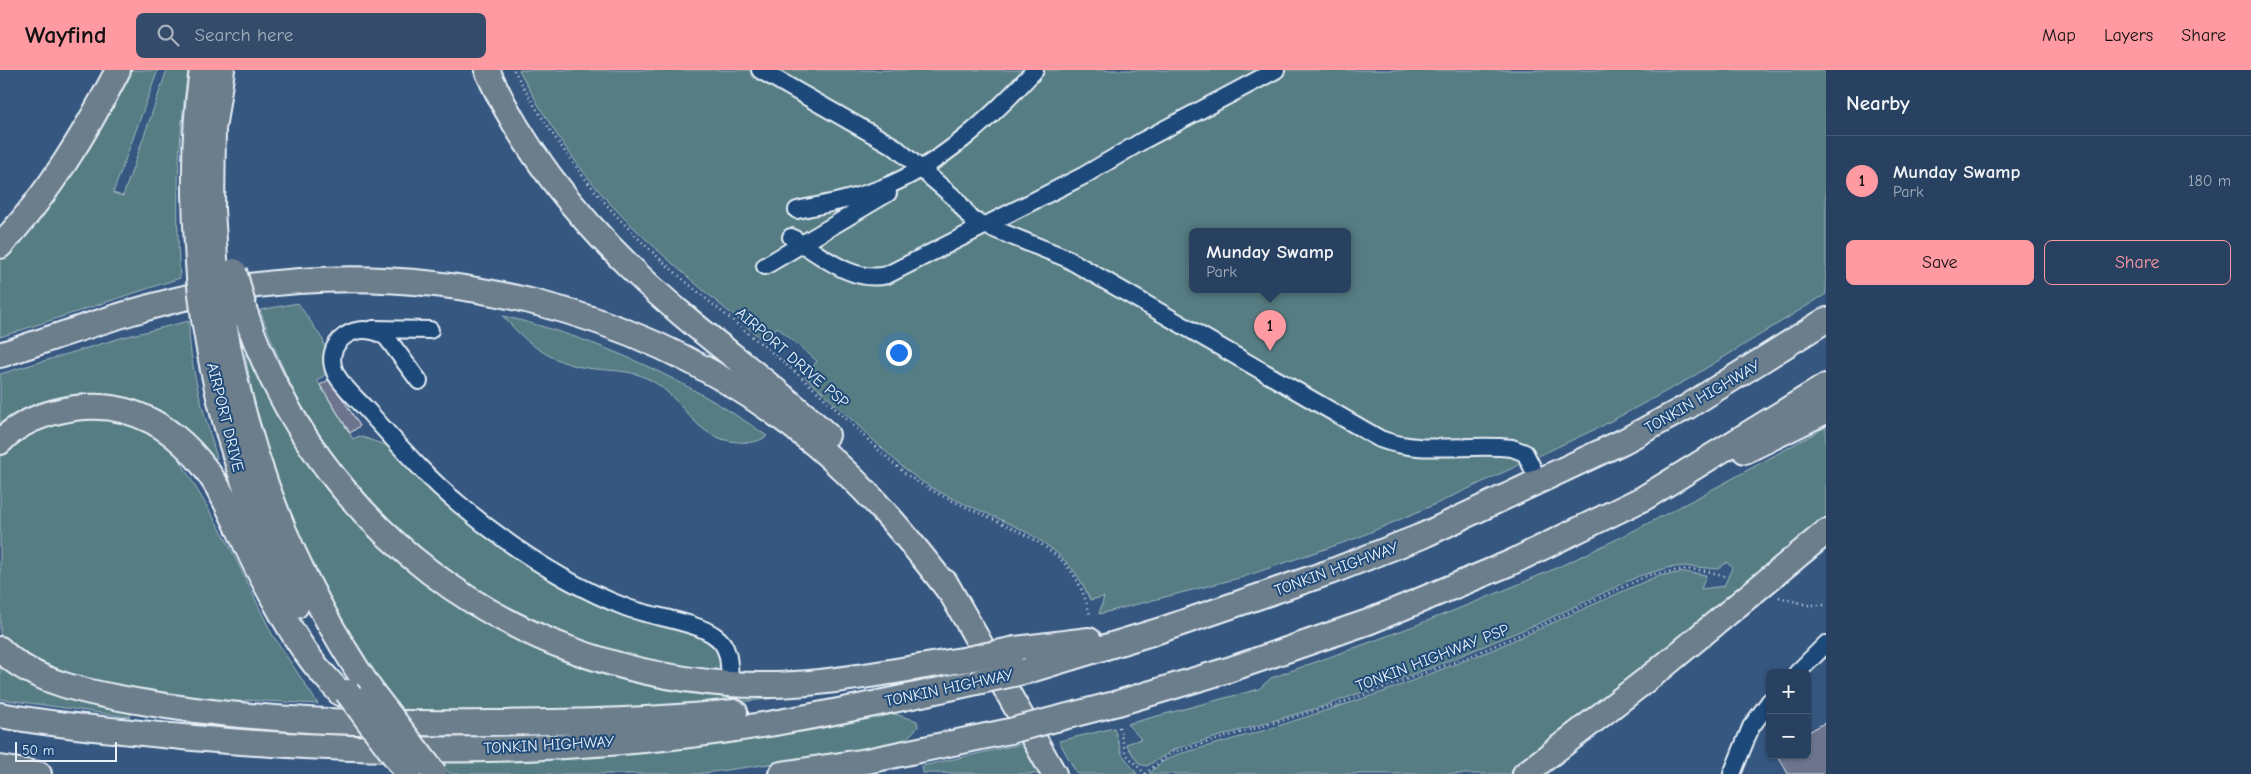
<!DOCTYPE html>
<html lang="en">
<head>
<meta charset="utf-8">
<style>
  :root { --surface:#284160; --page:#344c69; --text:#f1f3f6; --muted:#a5afbd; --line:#445a75; --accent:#ff9aa2 }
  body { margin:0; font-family:"Comic Neue",sans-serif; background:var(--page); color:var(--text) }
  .controls { position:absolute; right:15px; bottom:15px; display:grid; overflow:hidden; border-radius:8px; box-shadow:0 1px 4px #0004 }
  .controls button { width:45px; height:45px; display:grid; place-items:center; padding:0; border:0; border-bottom:1px solid var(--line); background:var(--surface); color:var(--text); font:25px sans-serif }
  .scale { position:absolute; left:15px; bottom:12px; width:102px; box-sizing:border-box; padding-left:5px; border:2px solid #e8f1f8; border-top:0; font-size:14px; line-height:18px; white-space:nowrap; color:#e8f1f8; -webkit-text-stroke:4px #1f4a7a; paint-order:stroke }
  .you { position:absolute; left:898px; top:282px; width:18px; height:18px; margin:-12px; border:4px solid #fff; border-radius:50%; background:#1a73e8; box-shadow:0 0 0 8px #1a73e833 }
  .badge { display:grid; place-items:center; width:32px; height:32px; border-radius:50%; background:var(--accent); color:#111; font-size:16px; font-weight:700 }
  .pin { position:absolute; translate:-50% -41px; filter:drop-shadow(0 1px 2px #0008) }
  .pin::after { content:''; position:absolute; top:26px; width:18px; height:15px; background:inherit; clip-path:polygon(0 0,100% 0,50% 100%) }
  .popup { position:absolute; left:1189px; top:158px; width:162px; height:65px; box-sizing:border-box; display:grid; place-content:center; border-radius:8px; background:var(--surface); filter:drop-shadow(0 1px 4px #0005); font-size:16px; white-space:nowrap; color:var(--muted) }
  .popup b { font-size:19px; color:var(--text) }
  .popup::after { content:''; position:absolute; left:50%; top:100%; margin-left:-10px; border:10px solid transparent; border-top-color:var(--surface) }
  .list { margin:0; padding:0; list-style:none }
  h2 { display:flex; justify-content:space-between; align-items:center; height:65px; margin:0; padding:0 20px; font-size:21px }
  h2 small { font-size:16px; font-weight:400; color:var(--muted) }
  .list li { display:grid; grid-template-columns:32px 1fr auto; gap:15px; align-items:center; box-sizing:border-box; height:90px; padding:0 20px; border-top:1px solid var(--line) }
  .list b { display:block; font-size:19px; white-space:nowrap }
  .list p { margin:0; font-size:16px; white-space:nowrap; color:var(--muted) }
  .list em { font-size:16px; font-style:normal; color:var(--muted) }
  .actions { display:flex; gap:10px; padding:15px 20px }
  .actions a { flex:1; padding:11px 0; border:1px solid var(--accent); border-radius:8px; text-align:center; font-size:18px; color:var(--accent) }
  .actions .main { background:var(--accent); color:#111 }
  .icon { flex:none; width:28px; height:28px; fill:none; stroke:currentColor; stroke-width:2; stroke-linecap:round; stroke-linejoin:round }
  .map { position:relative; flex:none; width:1826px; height:704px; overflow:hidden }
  header { display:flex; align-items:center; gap:30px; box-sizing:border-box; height:70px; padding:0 25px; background:var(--accent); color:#111 }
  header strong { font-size:24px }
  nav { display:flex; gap:28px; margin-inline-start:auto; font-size:18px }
  .search { width:350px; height:45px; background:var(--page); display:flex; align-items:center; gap:12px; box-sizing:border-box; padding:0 18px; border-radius:8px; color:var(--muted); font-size:19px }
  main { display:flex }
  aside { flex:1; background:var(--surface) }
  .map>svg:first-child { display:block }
</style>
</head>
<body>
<header>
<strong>Wayfind</strong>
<div class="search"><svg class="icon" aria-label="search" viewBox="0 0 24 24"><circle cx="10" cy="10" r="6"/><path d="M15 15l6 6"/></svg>Search here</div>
<nav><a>Map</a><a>Layers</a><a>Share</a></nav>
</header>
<main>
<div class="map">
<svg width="1826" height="704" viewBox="0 0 1826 704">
  <rect width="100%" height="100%" fill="#365780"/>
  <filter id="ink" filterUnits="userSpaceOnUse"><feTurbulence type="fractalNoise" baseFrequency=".02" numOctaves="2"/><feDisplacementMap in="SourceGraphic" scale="10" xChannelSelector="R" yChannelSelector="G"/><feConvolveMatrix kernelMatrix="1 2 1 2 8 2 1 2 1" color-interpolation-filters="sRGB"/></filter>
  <g filter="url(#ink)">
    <!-- green -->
    <path fill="#577d83" stroke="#a0b7be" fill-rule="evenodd" d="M 126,0 L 158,0 L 113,123 L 123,126 L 167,0 L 188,0 C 178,69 175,138 180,208 L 0,267 L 0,187 Z
      M 519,0 L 1826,0 L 1826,224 L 1687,310 L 1600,357 L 1438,433 L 1357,468 L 1243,507 L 1099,544 L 1104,527 L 1090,530 C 1061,456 981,450 921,411 C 903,399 888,383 872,369 C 850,348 828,327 805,307 L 817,291 L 777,257 L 764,271 C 716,231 668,192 624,148 C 581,105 547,53 519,0 ZM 1192,162 L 1348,162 L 1348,220 L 1192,220 Z
      M 298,233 L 323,270 L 326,287 L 325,305 L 317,310 L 353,369 L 359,366 L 388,376 L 421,410 L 638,548 L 703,568 L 717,581 L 721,594 L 711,603 C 567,580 455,529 359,416 C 348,403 335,390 325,376 C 296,334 278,287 260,240 Z
      M 503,246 C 599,269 686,309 767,366 C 757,373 749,373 738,372 C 690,369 685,324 644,307 C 628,300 613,301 596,299 C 556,296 528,276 503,246 Z
      M 189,251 C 188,295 205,346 217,388 L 211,389 C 199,375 187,358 172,348 C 121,312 49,317 0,353 L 0,304 L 124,267 Z
      M 249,282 L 270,330 L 288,354 L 490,554 L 529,574 L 573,592 L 788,620 L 790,627 L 675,638 L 585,638 L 575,643 L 401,644 C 383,620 368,593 352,567 C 334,536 316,506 301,473 C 274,413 256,348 245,283 Z
      M 70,347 L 124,350 L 165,370 L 178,387 L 226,469 L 272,564 L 318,634 L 247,630 L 238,633 C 168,623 51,616 0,564 L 0,382 L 28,361 Z
      M 1826,357 L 1826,451 L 1511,704 L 1149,704 L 1162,692 L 1176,685 L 1266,660 L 1383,622 L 1492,580 L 1657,506 L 1685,502 L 1706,505 L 1701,519 L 1724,516 L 1732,498 L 1727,492 L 1718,499 L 1685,496 L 1667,498 L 1639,506 L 1542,552 L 1436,596 L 1321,637 L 1175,679 L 1147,696 L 1139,694 L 1126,674 L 1141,669 L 1127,654 L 1259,619 L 1271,608 C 1366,574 1461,540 1554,499 C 1647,457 1737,406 1826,357 Z
      M 0,598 L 21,608 L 131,639 L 130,647 L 0,629 Z
      M 895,644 L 917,651 L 918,657 L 902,673 L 813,688 L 698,704 L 450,704 L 437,689 L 731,669 L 808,661 Z
      M 1114,658 L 1122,684 L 1137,704 L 1077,704 L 1059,671 Z
      M 1026,673 L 1041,704 L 923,703 L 922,696 Z"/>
    <!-- building -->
    <path fill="#6c758d" stroke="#e8f1f8" d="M 330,309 L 360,356 L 350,363 L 320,315 Z
      M 1826,652 L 1826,704 L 1788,704 L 1778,685 L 1807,685 L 1807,663 Z"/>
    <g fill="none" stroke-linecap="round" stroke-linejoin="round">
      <defs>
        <path id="minor" d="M 760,0 L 895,77 L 956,129 L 972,150 L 1066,188 L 1380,369 C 1422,385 1468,373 1512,378 L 1525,383 L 1539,411
          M 797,140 C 826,134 854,129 882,118 C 941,95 993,46 1035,0
          M 791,167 C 820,184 852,214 887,205 L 1083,106 L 1144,70 L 1276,0
          M 765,196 L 888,123
          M 373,259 L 430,260
          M 419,311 L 387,268 C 359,246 318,273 337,306 C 344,318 357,329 367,340 C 396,372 426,407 459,434 C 510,477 564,513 625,537 C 651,547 694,551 715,566 C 731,577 729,597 730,614
          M 1797,603 L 1826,574
          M 1732,704 L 1751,657 L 1770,631"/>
        <path id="highway" d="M 487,0 C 520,75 575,144 634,201 C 694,260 765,307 827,365
          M 0,176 C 49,123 85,64 118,0
          M 216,204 L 212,139 L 213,59 L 222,0
          M 199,207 C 194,138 192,69 202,0
          M 245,242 C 317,456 505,597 729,614 C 808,620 890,601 968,589
          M 223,247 C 245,382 295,509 372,622
          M 204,249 C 219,350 250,445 296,536
          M 0,285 C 68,263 146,234 217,221 C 429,184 650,236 816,375 C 869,420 912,472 953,526
          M 0,372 C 19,352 48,342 75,338 C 132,330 178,359 210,405 C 228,430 243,471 258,500 C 274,529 290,562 310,588 C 319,601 330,611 340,623
          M 1745,381 L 1826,341
          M 945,512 L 1054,704
          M 0,579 C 33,613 91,623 136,631 C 253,652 371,654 490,653 C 572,652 653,651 735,642
          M 1016,579 L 1089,570
          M 1027,601 L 1158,561 L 1330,502 L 1422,466 L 1624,371 L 1687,337 L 1826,250
          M 1118,633 L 1228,600 L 1368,552 L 1510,493 L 1644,428 L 1826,316
          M 0,645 C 60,656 122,661 182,667 C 374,685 571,686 762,655 C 835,643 909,627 981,611
          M 0,698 L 39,704
          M 781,704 L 867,691 L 1010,661
          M 1525,704 L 1659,600 L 1826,462"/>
      </defs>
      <!-- minor casing -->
      <use href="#minor" stroke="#e8f1f8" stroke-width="20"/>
      <!-- highway casing -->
      <use href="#highway" stroke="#e8f1f8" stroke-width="28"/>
      <!-- path -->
      <path stroke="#e8f1f8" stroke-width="2.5" stroke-dasharray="1 4" stroke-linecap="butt" d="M 514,0 C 548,62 589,120 639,169 C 690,219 749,262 803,309 C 837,338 867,371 901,400 C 948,440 1041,456 1073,504 C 1082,517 1086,531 1090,545
        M 1779,527 L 1807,535 L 1826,535
        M 1119,657 L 1126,684 L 1145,704
        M 1145,704 L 1171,683 L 1341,633 L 1466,588 L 1531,560 L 1649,505 L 1686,499 L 1707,501 L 1728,507"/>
      <!-- minor -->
      <use href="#minor" stroke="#1f4a7a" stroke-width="16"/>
      <!-- highway -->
      <use href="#highway" stroke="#6c7d8c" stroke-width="24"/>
      <defs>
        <path id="highway-bridge" d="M 234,201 L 245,242
          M 216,204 L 223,247
          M 199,207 L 204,249
          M 968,589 L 1016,579
          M 981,611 L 1027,601
          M 347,622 L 408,704
          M 372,622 L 435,704
          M 1010,661 L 1118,633"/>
      </defs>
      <!-- highway-bridge casing -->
      <use href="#highway-bridge" stroke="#e8f1f8" stroke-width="28" stroke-linecap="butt"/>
      <!-- highway-bridge -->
      <use href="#highway-bridge" stroke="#6c7d8c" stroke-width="24"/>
    </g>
  </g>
  <g text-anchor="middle" stroke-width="4" stroke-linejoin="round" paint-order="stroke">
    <!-- street labels -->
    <g font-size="16" fill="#e8f1f8" stroke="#1f4a7a">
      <text transform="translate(793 287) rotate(41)" y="6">AIRPORT DRIVE PSP</text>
      <text transform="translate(1702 326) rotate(-30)" y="6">TONKIN HIGHWAY</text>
      <text transform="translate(226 347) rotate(76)" y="6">AIRPORT DRIVE</text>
      <text transform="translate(1336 498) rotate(-20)" y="6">TONKIN HIGHWAY</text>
      <text transform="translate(1432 587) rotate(-21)" y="6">TONKIN HIGHWAY PSP</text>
      <text transform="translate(949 617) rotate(-12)" y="6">TONKIN HIGHWAY</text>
      <text transform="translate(549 674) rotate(-3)" y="6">TONKIN HIGHWAY</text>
    </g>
  </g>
</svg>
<div class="controls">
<button>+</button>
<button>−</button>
</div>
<div class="scale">50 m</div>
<div class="you"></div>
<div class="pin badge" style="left:1270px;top:281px">1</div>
<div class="popup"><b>Munday Swamp</b>Park</div>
</div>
<aside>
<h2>Nearby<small></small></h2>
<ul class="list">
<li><span class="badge">1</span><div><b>Munday Swamp</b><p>Park</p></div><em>180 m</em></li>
</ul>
<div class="actions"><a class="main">Save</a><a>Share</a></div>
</aside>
</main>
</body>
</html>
